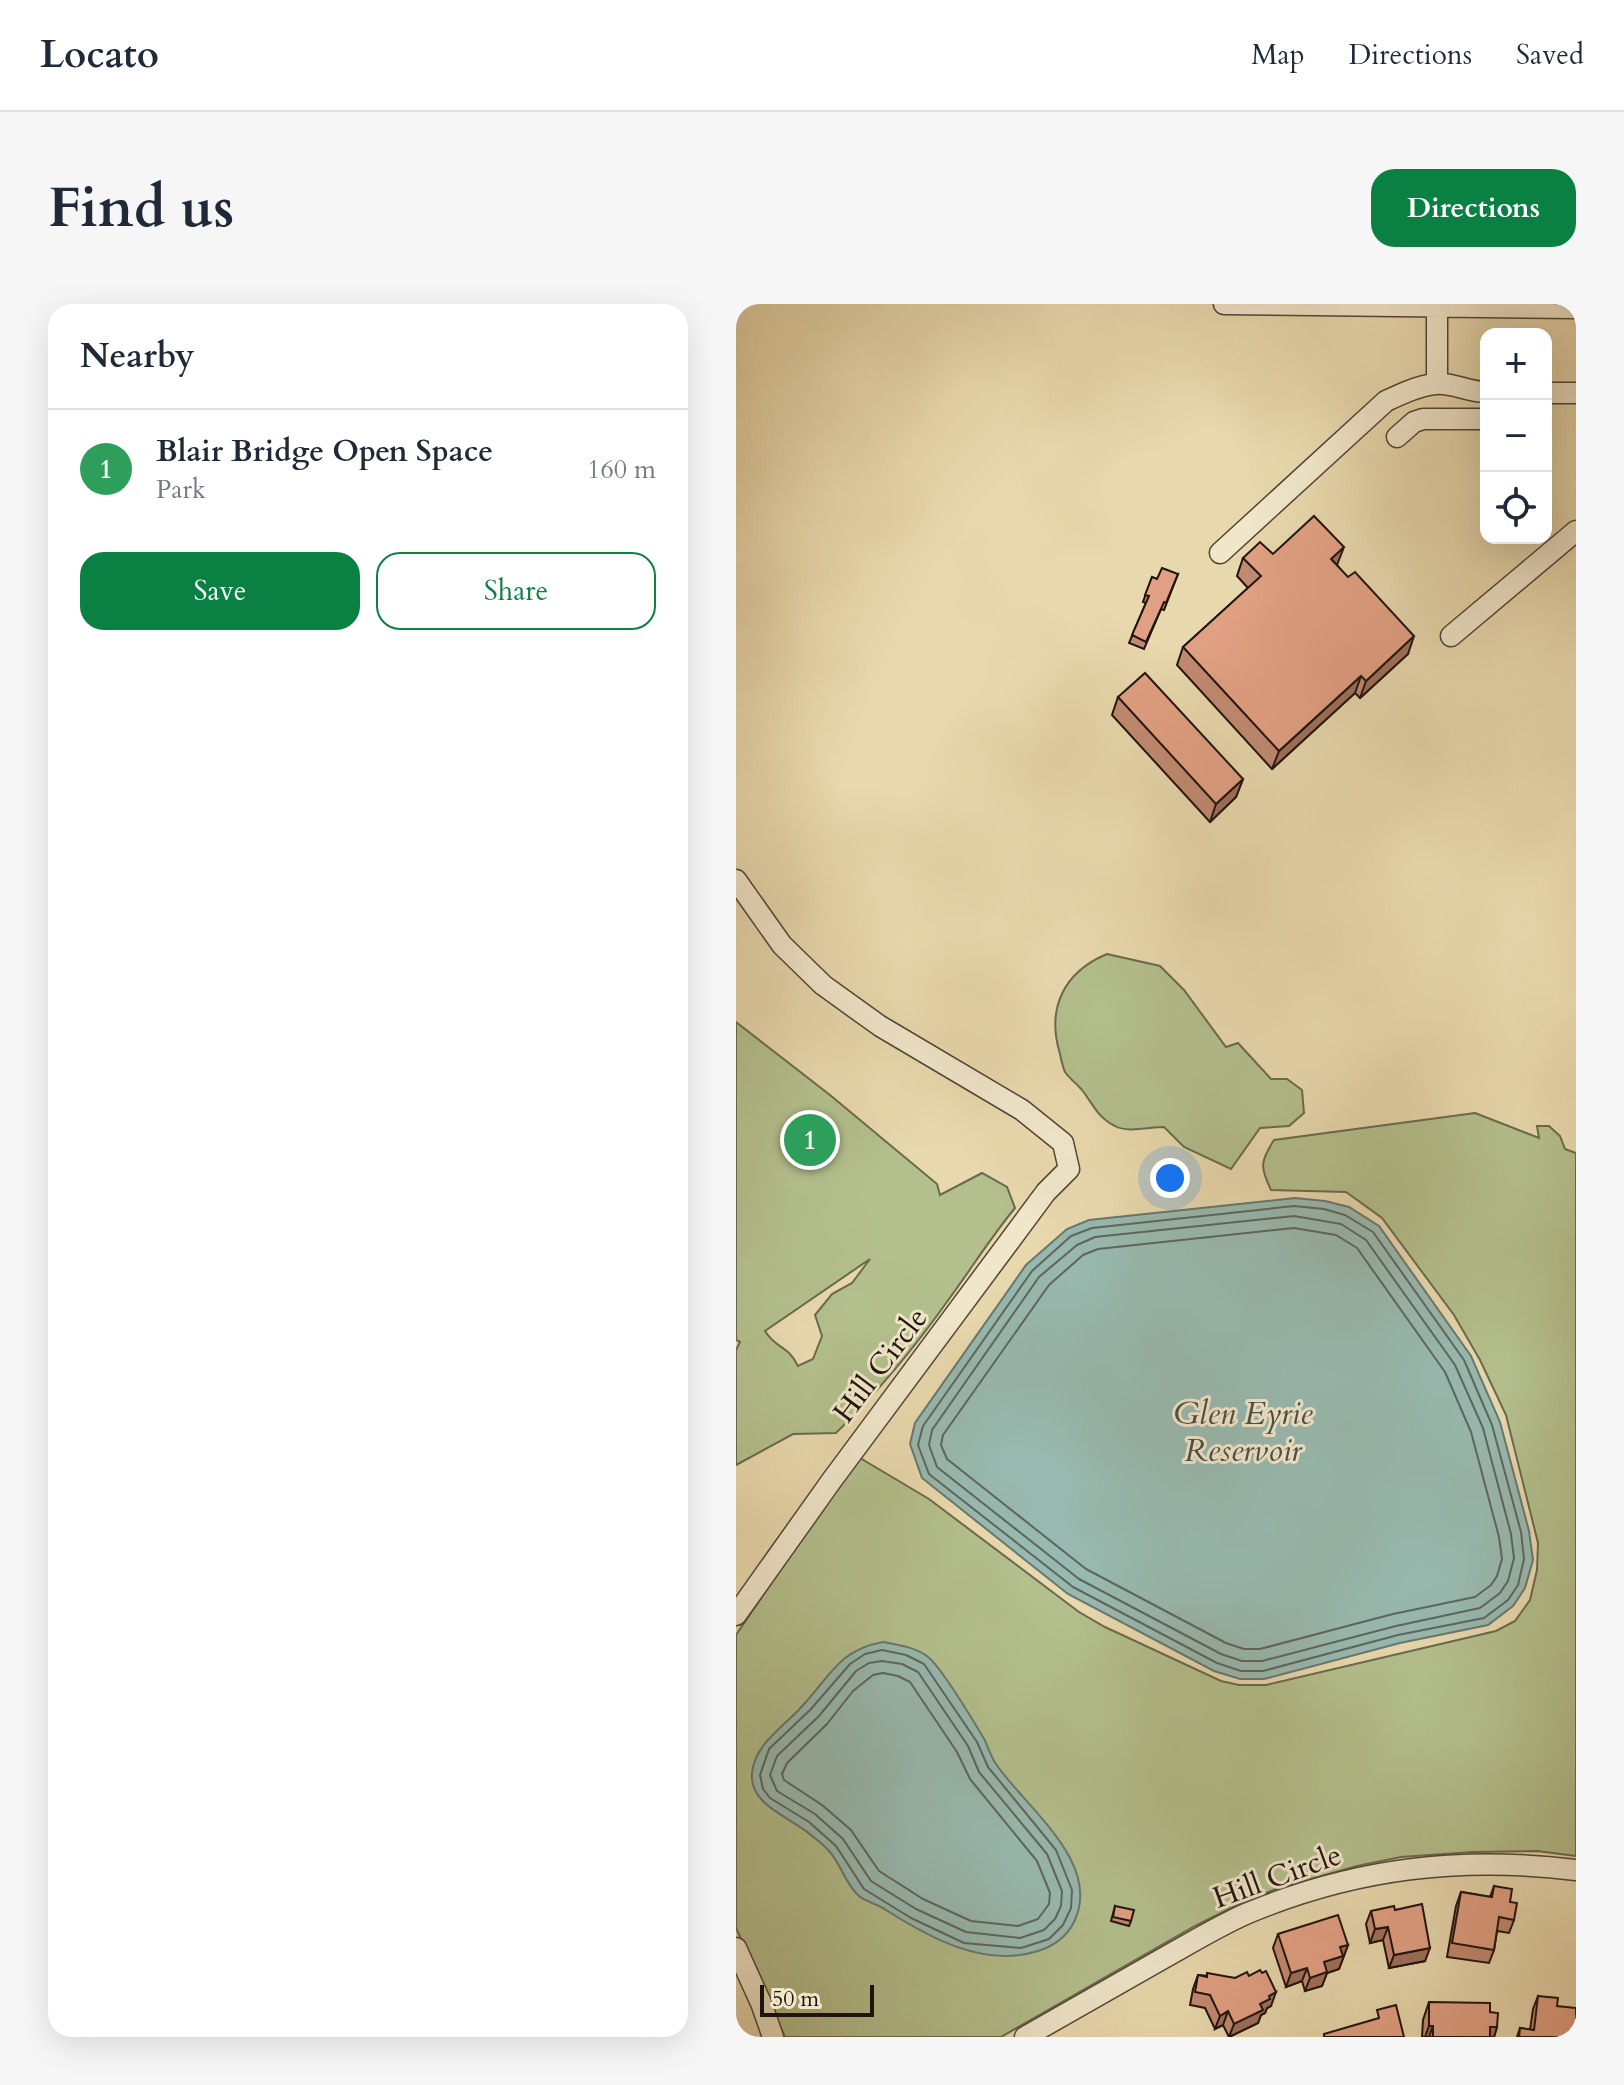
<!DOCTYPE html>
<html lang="en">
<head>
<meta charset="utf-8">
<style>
  :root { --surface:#fff; --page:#f6f6f7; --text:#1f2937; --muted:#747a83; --line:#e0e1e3; --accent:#0b8043 }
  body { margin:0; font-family:Cardo,serif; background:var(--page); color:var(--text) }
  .controls { position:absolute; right:24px; top:24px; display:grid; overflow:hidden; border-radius:16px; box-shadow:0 8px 32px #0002 }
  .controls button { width:72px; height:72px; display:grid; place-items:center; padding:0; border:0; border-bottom:2px solid var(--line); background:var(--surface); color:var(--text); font:40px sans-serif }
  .scale { position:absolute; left:24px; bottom:20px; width:114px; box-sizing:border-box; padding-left:8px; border:4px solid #21130e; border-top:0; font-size:22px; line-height:28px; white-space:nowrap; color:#21130e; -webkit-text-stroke:6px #f0e6ca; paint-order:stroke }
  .you { position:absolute; left:434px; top:874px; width:28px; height:28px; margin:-20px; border:6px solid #fff; border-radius:50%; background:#1a73e8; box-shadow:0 0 0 12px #1a73e833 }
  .badge { display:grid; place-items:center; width:52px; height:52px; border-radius:50%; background:var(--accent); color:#fff; font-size:26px; font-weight:700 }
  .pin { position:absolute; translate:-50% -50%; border:4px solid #fff; box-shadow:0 2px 8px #0006 }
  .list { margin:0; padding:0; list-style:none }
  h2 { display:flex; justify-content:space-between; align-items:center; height:104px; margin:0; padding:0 32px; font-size:34px }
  h2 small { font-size:26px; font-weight:400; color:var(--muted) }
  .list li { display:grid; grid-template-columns:52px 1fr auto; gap:24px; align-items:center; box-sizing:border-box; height:120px; padding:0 32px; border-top:2px solid var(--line) }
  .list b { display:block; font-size:30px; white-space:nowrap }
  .list p { margin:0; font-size:26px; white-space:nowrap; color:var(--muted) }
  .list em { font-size:26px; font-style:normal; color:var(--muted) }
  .actions { display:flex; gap:16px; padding:24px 32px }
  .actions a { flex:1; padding:18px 0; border:2px solid var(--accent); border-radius:24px; text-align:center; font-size:28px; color:var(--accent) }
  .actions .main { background:var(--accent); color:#fff }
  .icon { flex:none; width:44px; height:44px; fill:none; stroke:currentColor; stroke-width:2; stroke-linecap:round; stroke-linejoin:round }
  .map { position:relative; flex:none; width:840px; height:1733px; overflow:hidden; border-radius:24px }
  header { display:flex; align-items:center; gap:48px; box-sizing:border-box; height:112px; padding:0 40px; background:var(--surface); border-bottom:2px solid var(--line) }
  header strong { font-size:38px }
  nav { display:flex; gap:44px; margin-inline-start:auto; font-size:28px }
  .intro { display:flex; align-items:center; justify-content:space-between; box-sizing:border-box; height:192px; padding:0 48px }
  h1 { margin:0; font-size:56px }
  .button { padding:20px 36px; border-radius:24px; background:var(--accent); color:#fff; font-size:28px; font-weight:700 }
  main { display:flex; gap:48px; padding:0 48px }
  aside { flex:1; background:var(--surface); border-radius:24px; box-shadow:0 8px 32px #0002 }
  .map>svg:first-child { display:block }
</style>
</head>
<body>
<header>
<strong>Locato</strong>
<nav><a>Map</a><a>Directions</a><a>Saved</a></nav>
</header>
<div class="intro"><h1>Find us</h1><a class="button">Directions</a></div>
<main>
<aside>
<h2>Nearby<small></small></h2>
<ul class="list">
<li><span class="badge" style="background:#2e9e5b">1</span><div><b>Blair Bridge Open Space</b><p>Park</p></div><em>160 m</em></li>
</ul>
<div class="actions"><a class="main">Save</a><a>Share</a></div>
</aside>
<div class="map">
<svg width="840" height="1733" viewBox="0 0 840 1733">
  <rect width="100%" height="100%" fill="#e8d8ad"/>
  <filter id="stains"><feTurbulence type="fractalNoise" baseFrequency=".0025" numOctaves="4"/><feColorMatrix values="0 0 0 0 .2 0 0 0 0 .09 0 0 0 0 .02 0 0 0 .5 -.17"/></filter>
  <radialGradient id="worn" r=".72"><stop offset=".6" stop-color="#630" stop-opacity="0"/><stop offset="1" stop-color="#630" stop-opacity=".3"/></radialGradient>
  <!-- green -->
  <path fill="#b3bf8c" stroke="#6a694d" stroke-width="2" fill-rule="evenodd" d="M 371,650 L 424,662 L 448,686 L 490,743 L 502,739 L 535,775 L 551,775 L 566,786 L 568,809 L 553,822 L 524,824 L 495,865 L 448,843 L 428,823 C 414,823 391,829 379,822 C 362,814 357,800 346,786 C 341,780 334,775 329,768 C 327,763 325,755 324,750 C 310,704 328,668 371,650 Z
    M 0,718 L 94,791 L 201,880 L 204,891 L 246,869 L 271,883 L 279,904 C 255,933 235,965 213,995 C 179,1043 142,1088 100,1129 L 57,1130 L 0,1161 L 0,1046 L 4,1038 L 0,1036 ZM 134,955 L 116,979 L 96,990 L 79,1011 L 86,1032 L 77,1055 L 62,1062 C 51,1040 41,1046 29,1027 Z
    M 739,809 L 803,834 L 801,822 L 813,822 L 824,832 L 829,845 L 840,849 L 840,1552 L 801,1547 L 737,1548 L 665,1553 L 621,1562 L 540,1585 L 503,1600 L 459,1622 L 265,1733 L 49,1733 L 0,1624 L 0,1331 L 95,1191 L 124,1154 L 193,1195 L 343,1308 L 369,1323 L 485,1377 L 503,1381 L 530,1381 L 760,1327 L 779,1317 L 794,1296 L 801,1266 L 802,1239 L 770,1111 L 744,1056 L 718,1011 L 646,914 L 610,888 L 535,886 C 524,863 524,858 538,836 Z"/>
  <!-- water -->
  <path fill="#98b9af" stroke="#68776f" stroke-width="2" d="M 559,894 L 589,897 L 613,903 L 643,922 L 735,1052 L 764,1118 L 793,1227 L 797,1256 L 789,1284 L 777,1302 L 752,1321 L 664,1339 L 528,1375 L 504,1375 L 478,1367 L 332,1290 L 186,1174 L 174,1140 L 179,1119 L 290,961 L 331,925 L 353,916 Z
    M 147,1338 C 162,1341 180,1343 192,1353 C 204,1362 238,1418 247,1433 C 252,1441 254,1452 260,1460 C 289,1503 367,1559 338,1618 C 330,1634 318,1642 302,1647 C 248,1664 194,1634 150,1606 C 142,1600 130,1598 123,1592 C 110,1581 105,1560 93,1547 C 88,1541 81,1536 75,1531 C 55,1513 13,1502 16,1469 C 19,1438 51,1421 69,1399 C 96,1369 104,1346 147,1338 Z"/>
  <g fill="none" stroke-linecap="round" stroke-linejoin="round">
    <!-- shore -->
    <path stroke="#5c665e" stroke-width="2" d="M 558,902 L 588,905 L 609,911 L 637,928 L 728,1056 L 756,1121 L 785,1228 L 788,1255 L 782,1281 L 772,1296 L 748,1314 L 662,1331 L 527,1367 L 505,1367 L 481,1359 L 337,1283 L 193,1170 L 182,1141 L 187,1122 L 296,967 L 335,932 L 356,924 Z
      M 558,912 L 605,920 L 630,936 L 719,1061 L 747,1124 L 775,1230 L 778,1254 L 772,1277 L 764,1289 L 744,1304 L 660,1322 L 526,1357 L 506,1357 L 485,1350 L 343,1275 L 201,1163 L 193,1141 L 196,1126 L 303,973 L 341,941 L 359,933 Z
      M 558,924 L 600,931 L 621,944 L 709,1068 L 735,1128 L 763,1233 L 766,1255 L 761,1272 L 755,1281 L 739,1293 L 657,1310 L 524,1345 L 508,1345 L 490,1339 L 350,1265 L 211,1155 L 205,1141 L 207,1131 L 313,981 L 347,951 L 362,945 Z
      M 146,1346 L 170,1351 L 188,1360 L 241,1438 L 252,1463 L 320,1546 L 336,1586 L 335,1604 L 327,1621 L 313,1635 L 285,1644 L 228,1639 L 175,1614 L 128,1585 L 100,1542 L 73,1518 L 34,1494 L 27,1485 L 24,1471 L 33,1445 L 75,1405 L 114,1360 L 129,1350 Z
      M 146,1357 L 166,1360 L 182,1368 L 232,1442 L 243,1468 L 311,1550 L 326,1587 L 325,1602 L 319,1615 L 308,1626 L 284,1634 L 230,1628 L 180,1605 L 135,1577 L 107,1535 L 79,1510 L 41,1487 L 34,1471 L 41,1452 L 83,1412 L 120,1367 L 133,1359 Z
      M 147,1369 L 162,1372 L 174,1378 L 221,1448 L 234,1475 L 301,1557 L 314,1589 L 313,1600 L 302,1615 L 282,1622 L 235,1617 L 187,1595 L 143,1567 L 115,1526 L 86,1501 L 48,1476 L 46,1470 L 51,1459 L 91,1420 L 117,1387 L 137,1371 Z"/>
    <defs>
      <path id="minor" d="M 488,0 L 840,4
        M 701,2 L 701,80
        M 810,89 L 840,89
        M 661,133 L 678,118 L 687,115 L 750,115
        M 484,249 L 650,97 C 665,90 682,82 699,80 C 715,78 733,88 750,88
        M 715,332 L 840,227
        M 0,576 L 46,641 L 87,681 L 144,722 L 286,806 L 327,839 L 333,865 L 310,888 L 96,1176 L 0,1311
        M 0,1644 L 25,1699 L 37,1733
        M 289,1733 C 334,1707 380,1681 426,1655 C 455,1639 482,1622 512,1609 C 620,1564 725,1552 840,1566"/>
    </defs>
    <!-- minor casing -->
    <use href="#minor" stroke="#534436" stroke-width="23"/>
    <!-- minor -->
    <use href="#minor" stroke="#f0e6ca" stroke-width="20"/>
  </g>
  <!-- wall -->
  <path fill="#c28a71" stroke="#21130e" stroke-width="2" d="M 537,250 L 601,261 L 672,350 L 624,394 L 619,389 L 536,465 L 441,361 L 447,343 L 512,284 L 501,272 L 507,254 Z
    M 442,270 L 428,306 L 425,305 L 408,345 L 393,339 L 410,299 L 407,298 L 416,273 L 421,275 Z
    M 382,393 L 507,475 L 500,493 L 474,518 L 376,411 Z
    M 758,1582 L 774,1598 L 778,1616 L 773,1629 L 761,1627 L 758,1646 L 753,1659 L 711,1653 L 720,1602 L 725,1588 L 754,1593 Z
    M 379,1602 L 395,1617 L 393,1622 L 375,1617 Z
    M 659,1606 L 689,1657 L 653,1664 L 647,1636 L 634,1639 L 630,1620 L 635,1607 Z
    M 542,1630 L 612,1641 L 603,1665 L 591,1669 L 586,1682 L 569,1687 L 566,1677 L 550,1683 L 537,1644 Z
    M 462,1671 L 499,1674 L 513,1672 L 535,1702 L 531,1704 L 529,1709 L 525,1711 L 522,1719 L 493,1733 L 487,1721 L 479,1725 L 469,1704 L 454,1701 L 457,1685 Z
    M 802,1692 L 840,1733 L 781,1733 L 784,1724 L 794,1726 L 797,1705 Z
    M 693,1698 L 754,1708 L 761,1723 L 758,1733 L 686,1733 L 687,1716 Z"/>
  <!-- shaded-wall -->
  <path fill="#9e705c" stroke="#21130e" stroke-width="2" d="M 608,243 L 601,261 L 595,255 Z
    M 678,332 L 672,350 L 624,394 L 630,377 Z
    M 625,372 L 619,389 L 536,465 L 543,447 Z
    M 507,475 L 500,493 L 474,518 L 480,500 Z
    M 652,1623 L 647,1636 L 634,1639 L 639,1625 Z
    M 612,1641 L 603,1665 L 591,1669 L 586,1682 L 569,1687 L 574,1674 L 588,1658 L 604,1643 Z
    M 694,1644 L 689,1657 L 653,1664 L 658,1651 Z
    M 571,1664 L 566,1677 L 550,1683 L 555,1669 Z
    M 540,1688 L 535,1702 L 531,1704 L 529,1709 L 525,1711 L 522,1719 L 493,1733 L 498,1720 L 533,1692 Z
    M 492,1707 L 487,1721 L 479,1725 L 484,1712 Z
    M 693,1722 L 697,1722 L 693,1733 L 689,1733 Z
    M 754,1723 L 761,1723 L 758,1733 L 750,1733 Z"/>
  <!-- building -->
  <path fill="#e1a083" stroke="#21130e" stroke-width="2" d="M 578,212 L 608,243 L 595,255 L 612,273 L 619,268 L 678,332 L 630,377 L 625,372 L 543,447 L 447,343 L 525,272 L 507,254 L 524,238 L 537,250 Z
    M 426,264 L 442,270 L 430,299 L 428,298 L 410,338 L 396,331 L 413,292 L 409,291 L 416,273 L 421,275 Z
    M 409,369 L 507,475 L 480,500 L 382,393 Z
    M 758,1582 L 776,1585 L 774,1598 L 781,1599 L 778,1616 L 763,1613 L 758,1646 L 716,1639 L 725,1588 L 756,1593 Z
    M 686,1600 L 694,1644 L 658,1651 L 652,1623 L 639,1625 L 635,1607 L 658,1602 L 659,1606 Z
    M 379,1602 L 398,1606 L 395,1617 L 377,1613 Z
    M 602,1611 L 612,1641 L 604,1643 L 607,1652 L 588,1658 L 591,1668 L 574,1674 L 571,1664 L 555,1669 L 542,1630 Z
    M 524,1666 L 526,1669 L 530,1667 L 540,1688 L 533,1692 L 534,1695 L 524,1700 L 527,1706 L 498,1720 L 492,1707 L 484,1712 L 474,1691 L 459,1688 L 462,1671 L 471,1673 L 471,1669 L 499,1674 L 511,1668 L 513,1672 Z
    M 802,1692 L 822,1694 L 821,1702 L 840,1704 L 840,1733 L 783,1733 L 784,1724 L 798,1726 Z
    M 693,1698 L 754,1699 L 754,1708 L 762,1709 L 761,1723 L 754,1723 L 754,1733 L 697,1733 L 697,1722 L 693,1722 Z
    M 660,1701 L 668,1733 L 588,1733 L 588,1730 L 643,1714 L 641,1706 Z"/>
  <g text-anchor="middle" stroke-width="6" stroke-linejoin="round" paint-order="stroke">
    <!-- street labels -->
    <g font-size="30" fill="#21130e" stroke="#f0e6ca">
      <text transform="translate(144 1061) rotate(-53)" y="10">Hill Circle</text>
      <text transform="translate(541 1572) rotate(-20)" y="10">Hill Circle</text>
    </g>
    <!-- water labels -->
    <g font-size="32" font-style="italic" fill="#4b4d46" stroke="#f0e6ca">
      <text x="507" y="1120">Glen Eyrie<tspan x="507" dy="37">Reservoir</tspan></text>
    </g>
  </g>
  <rect width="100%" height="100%" filter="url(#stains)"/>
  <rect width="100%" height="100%" fill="url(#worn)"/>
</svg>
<div class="controls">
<button>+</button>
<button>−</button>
<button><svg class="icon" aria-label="locate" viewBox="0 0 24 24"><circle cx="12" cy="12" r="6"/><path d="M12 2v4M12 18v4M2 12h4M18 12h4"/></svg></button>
</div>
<div class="scale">50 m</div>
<div class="you"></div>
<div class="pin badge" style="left:74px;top:836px;background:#2e9e5b">1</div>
</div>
</main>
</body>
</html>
